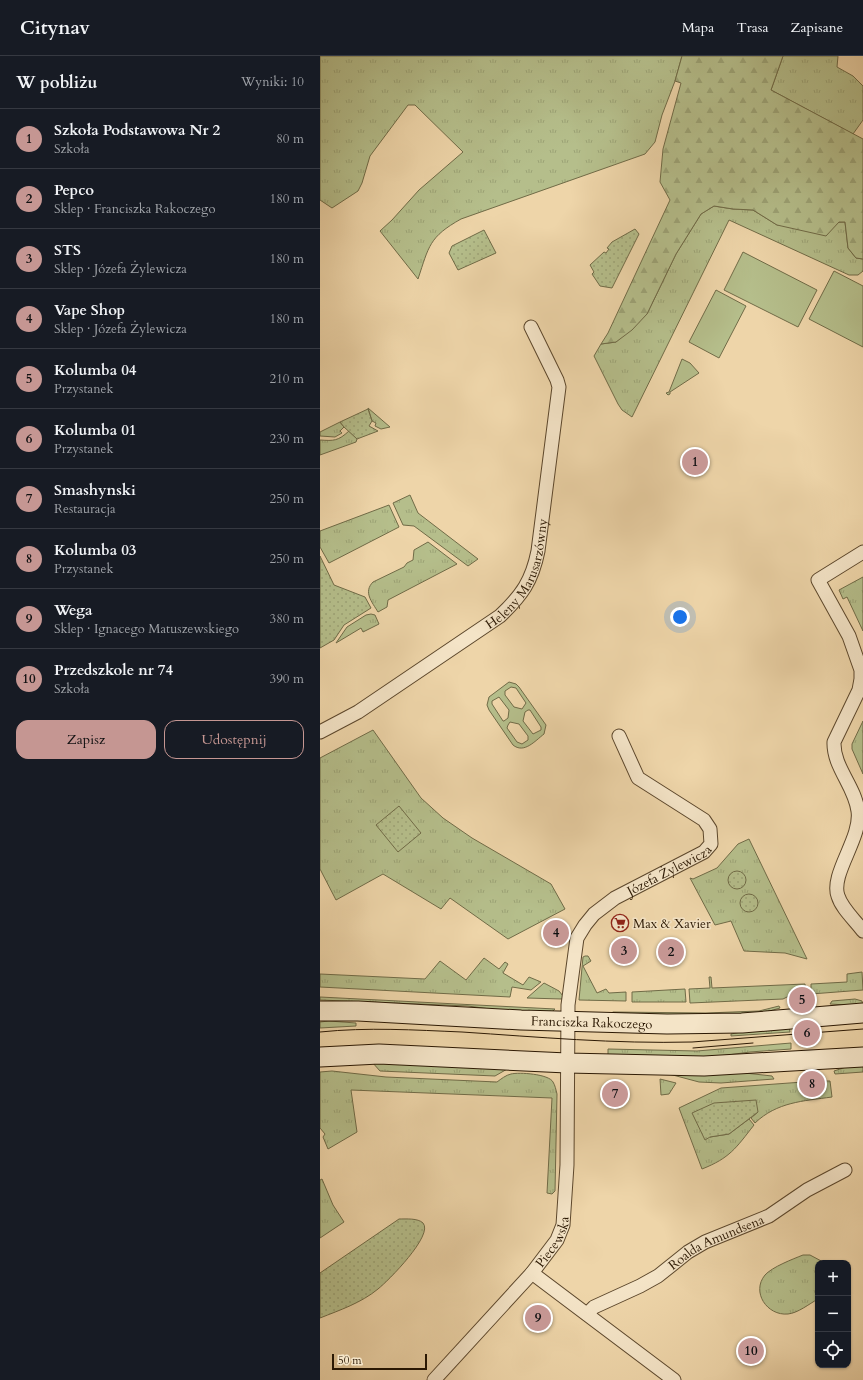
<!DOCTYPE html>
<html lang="pl">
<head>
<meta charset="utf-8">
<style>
  :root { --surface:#171b24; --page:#242831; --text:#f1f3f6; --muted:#9ea1a6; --line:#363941; --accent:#c59692 }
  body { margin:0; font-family:Cardo,serif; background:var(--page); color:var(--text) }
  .controls { position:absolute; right:12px; bottom:12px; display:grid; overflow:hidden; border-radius:8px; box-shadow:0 1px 3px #0004 }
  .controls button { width:36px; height:36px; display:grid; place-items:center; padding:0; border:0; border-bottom:1px solid var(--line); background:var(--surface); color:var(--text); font:20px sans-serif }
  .scale { position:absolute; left:12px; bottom:10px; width:95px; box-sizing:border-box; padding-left:4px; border:2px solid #2b1803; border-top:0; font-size:11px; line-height:14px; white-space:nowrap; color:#2b1803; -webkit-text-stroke:3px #f4e4c7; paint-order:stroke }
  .you { position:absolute; left:360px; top:561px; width:14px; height:14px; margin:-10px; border:3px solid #fff; border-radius:50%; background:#1a73e8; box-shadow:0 0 0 6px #1a73e833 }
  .badge { display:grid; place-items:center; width:26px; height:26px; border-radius:50%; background:var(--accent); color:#111; font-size:13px; font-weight:700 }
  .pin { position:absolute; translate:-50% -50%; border:2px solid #fff; box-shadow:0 1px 4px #0006 }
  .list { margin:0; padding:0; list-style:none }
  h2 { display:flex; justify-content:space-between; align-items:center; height:52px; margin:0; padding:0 16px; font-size:17px }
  h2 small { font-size:13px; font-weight:400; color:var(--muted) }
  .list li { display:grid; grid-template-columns:26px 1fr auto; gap:12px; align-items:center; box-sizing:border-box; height:60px; padding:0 16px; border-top:1px solid var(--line) }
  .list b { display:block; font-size:15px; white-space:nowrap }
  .list p { margin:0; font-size:13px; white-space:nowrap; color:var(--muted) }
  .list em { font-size:13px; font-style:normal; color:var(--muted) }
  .actions { display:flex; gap:8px; padding:12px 16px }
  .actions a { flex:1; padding:9px 0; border:1px solid var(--accent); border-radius:12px; text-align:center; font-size:14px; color:var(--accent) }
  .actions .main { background:var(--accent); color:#111 }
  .icon { flex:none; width:22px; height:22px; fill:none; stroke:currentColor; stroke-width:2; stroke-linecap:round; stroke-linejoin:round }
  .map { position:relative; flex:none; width:543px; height:1324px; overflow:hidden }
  header { display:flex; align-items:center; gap:24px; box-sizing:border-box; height:56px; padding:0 20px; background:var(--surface); border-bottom:1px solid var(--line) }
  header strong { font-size:19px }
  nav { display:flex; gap:22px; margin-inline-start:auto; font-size:14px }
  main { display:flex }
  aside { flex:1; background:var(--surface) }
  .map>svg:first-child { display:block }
</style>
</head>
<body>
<header>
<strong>Citynav</strong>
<nav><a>Mapa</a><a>Trasa</a><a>Zapisane</a></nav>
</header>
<main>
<aside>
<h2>W pobliżu<small>Wyniki: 10</small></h2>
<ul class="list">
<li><span class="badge">1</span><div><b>Szkoła Podstawowa Nr 2</b><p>Szkoła</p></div><em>80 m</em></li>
<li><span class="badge">2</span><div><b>Pepco</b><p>Sklep · Franciszka Rakoczego</p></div><em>180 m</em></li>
<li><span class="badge">3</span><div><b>STS</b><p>Sklep · Józefa Żylewicza</p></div><em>180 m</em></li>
<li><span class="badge">4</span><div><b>Vape Shop</b><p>Sklep · Józefa Żylewicza</p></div><em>180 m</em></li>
<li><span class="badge">5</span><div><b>Kolumba 04</b><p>Przystanek</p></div><em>210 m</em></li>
<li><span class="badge">6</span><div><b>Kolumba 01</b><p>Przystanek</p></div><em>230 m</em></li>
<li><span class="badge">7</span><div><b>Smashynski</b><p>Restauracja</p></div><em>250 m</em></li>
<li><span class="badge">8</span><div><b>Kolumba 03</b><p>Przystanek</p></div><em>250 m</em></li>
<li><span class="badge">9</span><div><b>Wega</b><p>Sklep · Ignacego Matuszewskiego</p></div><em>380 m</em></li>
<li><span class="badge">10</span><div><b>Przedszkole nr 74</b><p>Szkoła</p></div><em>390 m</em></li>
</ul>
<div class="actions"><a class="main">Zapisz</a><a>Udostępnij</a></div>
</aside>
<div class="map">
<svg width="543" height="1324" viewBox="0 0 543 1324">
  <defs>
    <pattern id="grass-tufts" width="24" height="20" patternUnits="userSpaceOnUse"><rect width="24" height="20" fill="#b5be8b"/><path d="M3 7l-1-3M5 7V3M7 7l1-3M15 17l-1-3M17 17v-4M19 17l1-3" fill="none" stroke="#9ca376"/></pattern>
    <pattern id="forest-firs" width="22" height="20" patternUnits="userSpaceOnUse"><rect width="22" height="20" fill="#b5be8b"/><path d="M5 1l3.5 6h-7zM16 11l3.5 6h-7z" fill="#9ca376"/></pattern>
    <pattern id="park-dots" width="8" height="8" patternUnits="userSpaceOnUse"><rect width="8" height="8" fill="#b5be8b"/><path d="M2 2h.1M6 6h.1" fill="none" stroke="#9ca376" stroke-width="1.8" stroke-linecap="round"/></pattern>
  </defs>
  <rect width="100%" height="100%" fill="#eed5a9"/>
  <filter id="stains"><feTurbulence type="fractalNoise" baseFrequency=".005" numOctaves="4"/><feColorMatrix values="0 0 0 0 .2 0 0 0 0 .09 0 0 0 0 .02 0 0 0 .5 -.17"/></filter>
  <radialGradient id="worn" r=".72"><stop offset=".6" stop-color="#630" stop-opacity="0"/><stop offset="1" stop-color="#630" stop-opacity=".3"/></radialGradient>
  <!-- grass -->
  <path fill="url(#grass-tufts)" stroke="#706b47" d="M 0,0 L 362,0 L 355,25 L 342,59 L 335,86 L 325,98 L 141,163 C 109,181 109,190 98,223 L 60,175 L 72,164 L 99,134 L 143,96 L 95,49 L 88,49 L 50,100 L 42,127 L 38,135 L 12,152 L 0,144 Z
    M 463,0 L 518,0 L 517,11 L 533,20 L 543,30 L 543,64 L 533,78 L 451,34 Z
    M 394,150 L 413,153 L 433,154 L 457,169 L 525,166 L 528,192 L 536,202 L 543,203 L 543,215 L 538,219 L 529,219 L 409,164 L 312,361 L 302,354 L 298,348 L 274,300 L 281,288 L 296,286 L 327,258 L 356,198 L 381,158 Z
    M 48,352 L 70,371 L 61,373 L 55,370 L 56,367 L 52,365 Z
    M 20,366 L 24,371 L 20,375 L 22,377 L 15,381 L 0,380 L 0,376 Z
    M 29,375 L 37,383 L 36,386 L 0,399 L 0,384 C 14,385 18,385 29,375 Z
    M 90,439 L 98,457 L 158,503 L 148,510 L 94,470 L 83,469 L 73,447 Z
    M 69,449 L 79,471 L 9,507 L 0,491 L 0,475 Z
    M 108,486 L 137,508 L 68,544 L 67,551 L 58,556 C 52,546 43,536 53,526 L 84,511 L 87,507 L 93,504 L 94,494 Z
    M 543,521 L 543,575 L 527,541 L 523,543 L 519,534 Z
    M 51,558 L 55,559 L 59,568 L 43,576 L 41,572 L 16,587 L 27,571 L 46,559 Z
    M 543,665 L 543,718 L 532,693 L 532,688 Z
    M 53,674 L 101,742 L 123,762 L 152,782 L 231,828 L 245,853 L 188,883 L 130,842 L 121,853 L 63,818 L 16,844 L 0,813 L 0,702 Z
    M 429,783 L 487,903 L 465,897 L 424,895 L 411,865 L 395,869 L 370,822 L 373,823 L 397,812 L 418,788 Z
    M 265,900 L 268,900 L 271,905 L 263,910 L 277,937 L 286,933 L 289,937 L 306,936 L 306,945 L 259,944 L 263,901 Z
    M 164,902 L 179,913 L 185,906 L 188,908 L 183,917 L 203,929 L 209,921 L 221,926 L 211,934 L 192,931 L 190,941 L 0,931 L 0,918 L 105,923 L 120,905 L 146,924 Z
    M 542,916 L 543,934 L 491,938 L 491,928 L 527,926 L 527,918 Z
    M 389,921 L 391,921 L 392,932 L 485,928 L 486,938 L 471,939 L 463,943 L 370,947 L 369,933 L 390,932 Z
    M 224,927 L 239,935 L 243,940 L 242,943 L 207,942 Z
    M 365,933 L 366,946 L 312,946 L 312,936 Z
    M 0,941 L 235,953 L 232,956 L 222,960 L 148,950 L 0,944 Z
    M 535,943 L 542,945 L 543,950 L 510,948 L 512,945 Z
    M 459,950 L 460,952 L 432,960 L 290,958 L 293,956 L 386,957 L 439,955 Z
    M 469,970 L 470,976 L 411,980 L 411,978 L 442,972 Z
    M 471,987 L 471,993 L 430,996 L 385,1002 L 288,1001 L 288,993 L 377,995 Z
    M 52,1006 L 189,1012 L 175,1020 L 60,1015 Z
    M 543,1008 L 543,1016 L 515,1018 L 514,1015 L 532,1009 Z
    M 12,1015 L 66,1021 L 177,1026 C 181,1023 186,1019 191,1018 C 199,1016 229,1018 233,1026 C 235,1029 236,1034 237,1038 L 235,1135 L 232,1138 L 227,1137 L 232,1042 L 31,1034 L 37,1076 L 8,1093 L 3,1081 L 5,1078 L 0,1072 L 0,1016 Z
    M 425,1017 L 452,1020 L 454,1023 L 401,1027 L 379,1026 L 349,1018 Z
    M 340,1023 L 356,1027 L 349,1038 L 341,1039 Z
    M 503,1025 L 510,1025 L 512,1041 C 483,1045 457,1046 435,1067 L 431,1062 L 438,1056 L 390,1081 L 409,1078 L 429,1063 L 434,1069 C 416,1092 410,1102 382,1113 L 359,1052 L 401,1032 L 483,1026 L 483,1030 L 495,1029 Z
    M 2,1123 L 13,1149 L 24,1166 L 0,1182 L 0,1124 Z
    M 483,1199 L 490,1199 L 505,1207 L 498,1207 L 498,1243 C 489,1248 478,1257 468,1258 C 447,1260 431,1236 445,1219 C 452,1211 473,1203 483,1199 Z"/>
  <!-- forest -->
  <path fill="url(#forest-firs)" stroke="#706b47" d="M 362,0 L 463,0 L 451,34 L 543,83 L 543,203 L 536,202 L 528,192 L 525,166 L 519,166 L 506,180 L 457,169 L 433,154 L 413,153 L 394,150 L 381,158 L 356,198 L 327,258 L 312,274 L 296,286 L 281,288 L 288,277 L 350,144 L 340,126 L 343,93 L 361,27 L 355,25 Z"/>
  <!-- park -->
  <path fill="url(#park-dots)" stroke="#706b47" d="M 315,173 L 319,178 L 292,232 L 280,230 L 272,218 L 274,216 L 270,209 L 284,196 L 286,197 L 289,193 L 287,192 L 292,186 Z
    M 164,174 L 176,197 L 138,214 L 129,197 L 132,190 Z
    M 48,353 L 52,365 L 49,370 L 58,375 L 37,383 L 24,371 L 20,366 Z
    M 0,500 L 14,529 L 45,541 L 51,552 L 24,569 L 14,584 L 0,592 Z
    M 79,750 L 101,777 L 78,796 L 56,769 Z
    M408 824a9 9 0 1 1 18 0a9 9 0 1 1-18 0Z
    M420 847a9 9 0 1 1 18 0a9 9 0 1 1-18 0Z
    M 436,1044 L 438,1056 L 409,1078 L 390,1081 L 385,1084 L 372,1057 L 394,1047 Z
    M 79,1163 C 86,1163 98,1162 103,1167 C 114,1179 68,1225 58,1233 C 41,1247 20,1254 0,1262 L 0,1217 Z"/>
  <!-- garden -->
  <path fill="#b5be8b" stroke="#706b47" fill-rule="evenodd" d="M 423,196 L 497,234 L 478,271 L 404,234 Z
    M 514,215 L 543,230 L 543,291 L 489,263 Z
    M 396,234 L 426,250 L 399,302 L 369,286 Z
    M 362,303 L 370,307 L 379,317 L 350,336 L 350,338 L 348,339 L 346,337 L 349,336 Z
    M 189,626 L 196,628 L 199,631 L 226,669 L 224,678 C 215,685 204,698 193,689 L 169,654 L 167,649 L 169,641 ZM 191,631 L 196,632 L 206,647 L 202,653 L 194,651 L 185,639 L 185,635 ZM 179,641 L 189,654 L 188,662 L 184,665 L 183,665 L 172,648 L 172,645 ZM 208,654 L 210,654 L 221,671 L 221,674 L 213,678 L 203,665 L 205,656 ZM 190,666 L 199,668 L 208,680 L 208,684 L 202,688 L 197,686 L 187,672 L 188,669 Z
    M 9,965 L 36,967 L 36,970 L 0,972 L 0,966 Z"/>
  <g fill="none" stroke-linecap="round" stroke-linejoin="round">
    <defs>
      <g id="street">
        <path d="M 543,496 L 498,524 L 529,580 L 541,614 L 541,623 L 539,634 L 514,686 C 513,711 535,730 538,755 C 542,782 510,818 518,840 C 522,853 535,864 543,875"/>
        <path id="s1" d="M 0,676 L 38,656 L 180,560 C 202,539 212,525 218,495 L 239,331 L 237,324 L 211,271"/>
        <path d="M 212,1217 L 354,1324"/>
        <path id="s2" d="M 267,1258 L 274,1251 L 320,1230 L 338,1220 L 368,1196 L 385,1186 L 449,1160 L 487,1134 L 525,1114"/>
        <path id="s3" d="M 114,1324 L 212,1217 L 237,1184 L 243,1169 L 247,1109 L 248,949 L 257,882 L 265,869 L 274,858 L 295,842 L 384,796 L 391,788 L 390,773 L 384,764 L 318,722 L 299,680"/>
      </g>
      <g id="secondary">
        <path id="s4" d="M 0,955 L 38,955 L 201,964 L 347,968 L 422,967 L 543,957"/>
        <path d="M 0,1001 L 59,998 L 247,1007 L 384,1010 L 543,1001"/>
      </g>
    </defs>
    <!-- street casing -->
    <use href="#street" stroke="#5c472c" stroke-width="15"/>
    <!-- secondary casing -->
    <use href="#secondary" stroke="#2b1803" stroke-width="21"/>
    <!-- street -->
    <use href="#street" stroke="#f4e4c7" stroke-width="13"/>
    <!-- secondary -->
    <use href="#secondary" stroke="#f4e4c7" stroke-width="19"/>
    <!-- tram -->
    <path stroke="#2b1803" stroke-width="1" d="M 0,976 C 48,971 94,974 142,976 C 218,981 295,988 372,986 L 543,973
      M 373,992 L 433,987"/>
  </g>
  <!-- icons -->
  <defs>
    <symbol id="supermarket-ring" viewBox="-11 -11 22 22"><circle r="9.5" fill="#f4e4c7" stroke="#8f2418" stroke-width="1.5"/><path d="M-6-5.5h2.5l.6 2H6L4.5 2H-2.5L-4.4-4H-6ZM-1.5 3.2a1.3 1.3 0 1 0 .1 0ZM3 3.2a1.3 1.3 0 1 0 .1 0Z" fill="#8f2418"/></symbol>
  </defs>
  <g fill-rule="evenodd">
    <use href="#supermarket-ring" x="290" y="857" width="20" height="20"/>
  </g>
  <g text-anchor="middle" stroke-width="3" stroke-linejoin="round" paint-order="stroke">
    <!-- street labels -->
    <g font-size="13" fill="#2b1803" stroke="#f4e4c7">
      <text dy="5" stroke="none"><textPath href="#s1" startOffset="261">Heleny Marusarzówny</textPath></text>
      <text dy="5" stroke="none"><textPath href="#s3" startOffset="607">Józefa Żylewicza</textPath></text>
      <text dy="5" stroke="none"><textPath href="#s4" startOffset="272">Franciszka Rakoczego</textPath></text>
      <text dy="5" stroke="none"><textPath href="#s3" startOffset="183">Piecewska</textPath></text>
      <text dy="5" stroke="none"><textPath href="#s2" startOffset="149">Roalda Amundsena</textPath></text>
    </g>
    <!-- poi labels -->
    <g font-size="13" fill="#2b1803" stroke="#f4e4c7" text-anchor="start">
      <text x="313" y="872">Max &amp; Xavier</text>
    </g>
  </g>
  <rect width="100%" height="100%" filter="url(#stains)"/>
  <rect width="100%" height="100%" fill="url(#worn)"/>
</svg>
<div class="controls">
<button>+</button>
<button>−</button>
<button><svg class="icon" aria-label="locate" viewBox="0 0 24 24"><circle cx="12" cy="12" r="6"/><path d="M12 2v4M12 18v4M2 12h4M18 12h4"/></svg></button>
</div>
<div class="scale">50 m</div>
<div class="you"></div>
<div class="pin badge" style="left:375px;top:406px">1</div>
<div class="pin badge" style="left:351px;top:896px">2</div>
<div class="pin badge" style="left:304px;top:895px">3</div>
<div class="pin badge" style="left:236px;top:877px">4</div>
<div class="pin badge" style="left:482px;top:944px">5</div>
<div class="pin badge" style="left:487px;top:977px">6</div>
<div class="pin badge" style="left:295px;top:1038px">7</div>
<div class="pin badge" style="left:492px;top:1028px">8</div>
<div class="pin badge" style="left:218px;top:1262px">9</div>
<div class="pin badge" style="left:431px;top:1295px">10</div>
</div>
</main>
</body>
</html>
